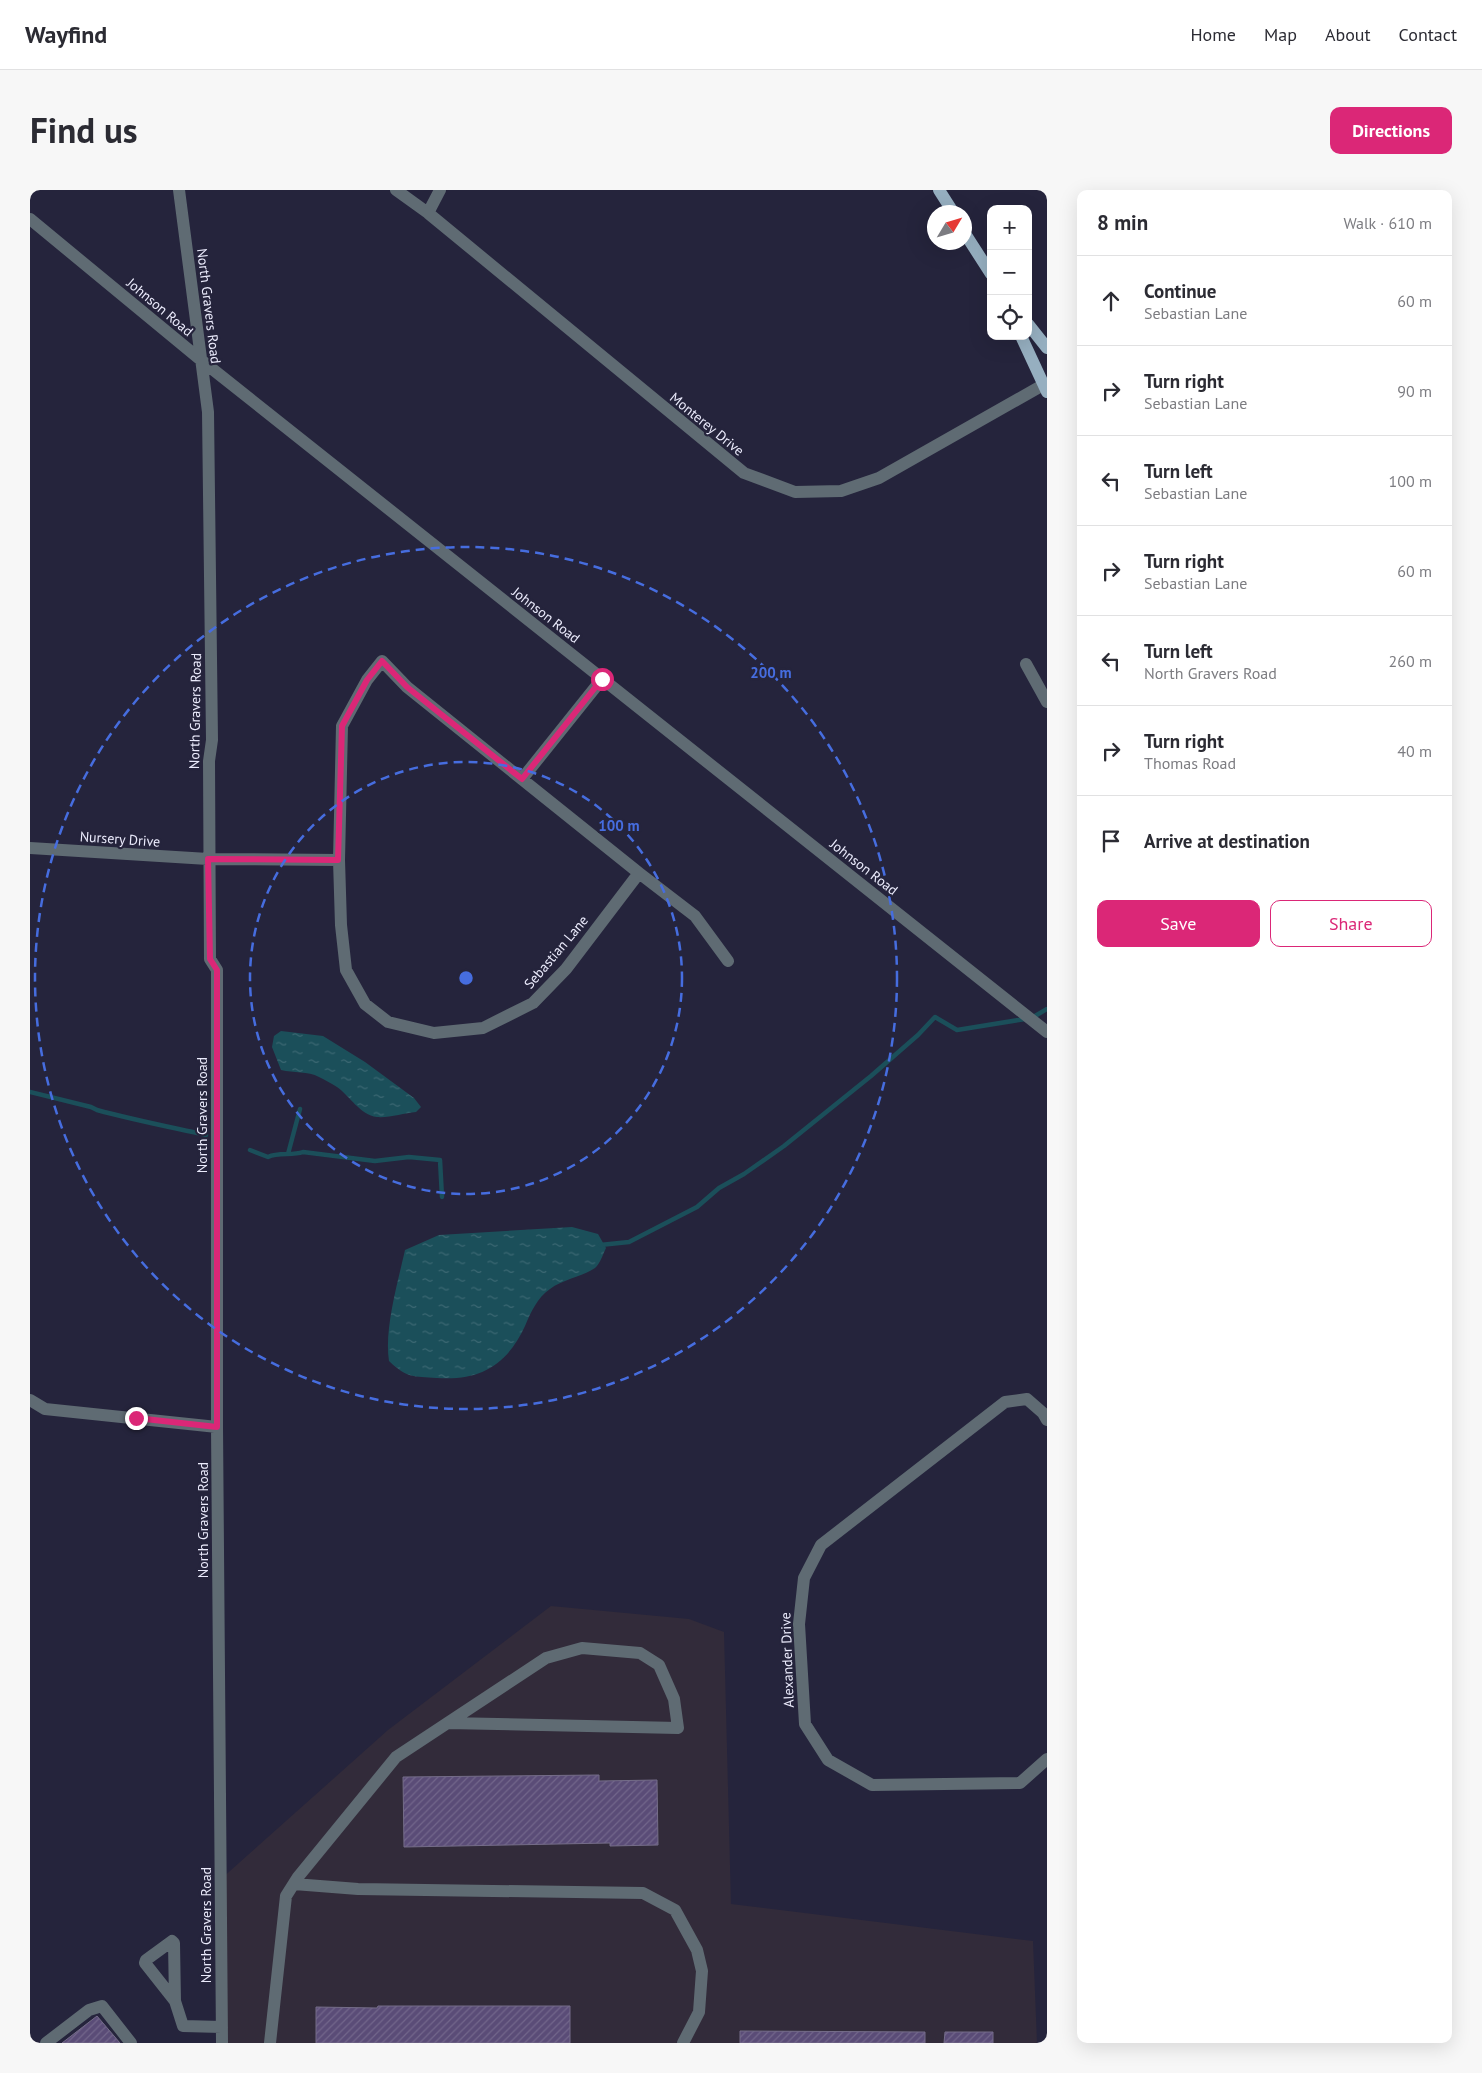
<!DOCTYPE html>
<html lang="en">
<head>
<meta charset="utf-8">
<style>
  :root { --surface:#fff; --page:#f7f7f7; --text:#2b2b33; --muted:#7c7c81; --line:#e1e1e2; --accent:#db2777 }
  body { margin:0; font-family:"PT Sans",sans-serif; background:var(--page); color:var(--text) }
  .controls { position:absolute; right:15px; top:15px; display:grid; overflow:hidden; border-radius:10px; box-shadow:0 5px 20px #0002 }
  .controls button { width:45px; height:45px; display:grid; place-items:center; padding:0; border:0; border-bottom:1px solid var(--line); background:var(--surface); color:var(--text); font:25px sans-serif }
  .compass { position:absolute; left:897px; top:15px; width:45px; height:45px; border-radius:50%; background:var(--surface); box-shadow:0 5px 20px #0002; rotate:52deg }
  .stop { position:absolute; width:15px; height:15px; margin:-11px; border:4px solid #db2777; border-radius:50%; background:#fff }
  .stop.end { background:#db2777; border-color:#fff; box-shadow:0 1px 5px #0008 }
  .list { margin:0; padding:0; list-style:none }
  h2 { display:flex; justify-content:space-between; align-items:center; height:65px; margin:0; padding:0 20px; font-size:21px }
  h2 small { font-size:16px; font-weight:400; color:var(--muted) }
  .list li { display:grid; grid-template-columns:32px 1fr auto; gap:15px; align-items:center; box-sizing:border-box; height:90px; padding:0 20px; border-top:1px solid var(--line) }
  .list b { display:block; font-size:19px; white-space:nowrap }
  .list p { margin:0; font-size:16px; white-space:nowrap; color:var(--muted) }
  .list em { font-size:16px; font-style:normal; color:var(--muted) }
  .actions { display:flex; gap:10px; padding:15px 20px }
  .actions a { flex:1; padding:11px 0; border:1px solid var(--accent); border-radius:10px; text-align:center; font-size:18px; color:var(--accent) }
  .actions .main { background:var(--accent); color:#fff }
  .icon { flex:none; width:28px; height:28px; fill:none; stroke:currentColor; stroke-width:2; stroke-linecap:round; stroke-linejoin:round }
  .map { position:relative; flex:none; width:1017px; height:1853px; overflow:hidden; border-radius:10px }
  header { display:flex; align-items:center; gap:30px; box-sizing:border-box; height:70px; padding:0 25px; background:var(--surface); border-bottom:1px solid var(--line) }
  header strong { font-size:24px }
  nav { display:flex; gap:28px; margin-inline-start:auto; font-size:18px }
  .intro { display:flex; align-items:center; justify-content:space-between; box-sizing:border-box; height:120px; padding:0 30px }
  h1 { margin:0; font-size:35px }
  .button { padding:12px 22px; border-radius:10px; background:var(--accent); color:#fff; font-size:18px; font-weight:700 }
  main { display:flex; gap:30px; padding:0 30px }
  aside { flex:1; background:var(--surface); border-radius:10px; box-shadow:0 5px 20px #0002 }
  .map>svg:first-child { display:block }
</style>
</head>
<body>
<header>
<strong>Wayfind</strong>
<nav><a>Home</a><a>Map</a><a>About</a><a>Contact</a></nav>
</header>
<div class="intro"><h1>Find us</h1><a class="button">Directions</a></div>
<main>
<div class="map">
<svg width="1017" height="1853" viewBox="0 0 1017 1853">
  <defs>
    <pattern id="water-ripples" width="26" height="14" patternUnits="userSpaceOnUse" patternTransform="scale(1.25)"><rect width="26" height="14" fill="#1b4f5a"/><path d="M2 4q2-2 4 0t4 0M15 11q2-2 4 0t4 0" fill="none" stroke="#3c6873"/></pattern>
    <pattern id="building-hatch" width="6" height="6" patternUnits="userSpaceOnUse" patternTransform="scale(1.25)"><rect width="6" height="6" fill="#5a4c77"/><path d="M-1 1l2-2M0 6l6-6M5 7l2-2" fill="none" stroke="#72668b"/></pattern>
  </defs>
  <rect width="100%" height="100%" fill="#25243c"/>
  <!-- commercial -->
  <path fill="#322b3a" d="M 521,1416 L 659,1429 L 694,1442 L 701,1714 L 1003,1751 L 1007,1853 L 192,1853 L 191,1689 L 358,1540 Z"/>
  <!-- water -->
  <path fill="url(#water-ripples)" d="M 251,841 L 293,846 L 335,872 L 384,908 L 391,917 L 386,922 C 374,923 359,928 347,927 C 330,925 320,906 307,897 C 301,893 295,890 289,887 C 278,881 264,883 251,880 L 242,857 L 244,846 Z
    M 542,1037 L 568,1044 L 576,1058 C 573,1064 570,1074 565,1078 C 552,1087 533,1089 520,1099 C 507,1108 501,1122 495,1136 C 477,1175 450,1191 407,1188 C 383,1186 378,1189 359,1171 C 354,1139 368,1092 375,1060 L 409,1045 Z"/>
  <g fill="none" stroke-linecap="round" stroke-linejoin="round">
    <!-- stream -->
    <path stroke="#1b4f5a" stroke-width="4.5" d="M 1005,826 L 1017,819
      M 0,902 L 61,917 L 67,920 C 104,930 140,937 176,945
      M 220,960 L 238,967 C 249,962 262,966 273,962 L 345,971 L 379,967 L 410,970 L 412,1007
      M 258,964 L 270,919
      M 570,1055 L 599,1052 L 667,1017 L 689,998 L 714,984 L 754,956 L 841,886 L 888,845 L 905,827 L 927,840 L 995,829"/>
  </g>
  <!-- building -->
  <path fill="url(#building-hatch)" stroke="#756d89" d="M 569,1585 L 569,1591 L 627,1590 L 628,1655 L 580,1656 L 580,1653 L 374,1657 L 373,1587 Z
    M 348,1816 L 540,1816 L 540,1853 L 286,1853 L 286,1817 L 347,1818 Z
    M 67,1826 L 90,1853 L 32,1853 Z
    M 710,1841 L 895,1842 L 895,1853 L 710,1853 Z
    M 915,1842 L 963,1842 L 963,1853 L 914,1853 Z"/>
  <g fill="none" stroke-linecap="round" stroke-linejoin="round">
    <!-- minor -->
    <path stroke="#5f6b73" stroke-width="12" d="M 149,0 L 178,222 L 182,550 L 179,571 L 180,769 L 187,780 L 187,1237 L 192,1853
      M 366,0 L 398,23 L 714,283 L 765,302 L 811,301 L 849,288 L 1013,195
      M 398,23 L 410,0
      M 0,29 L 171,170 L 1017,842
      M 996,474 L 1017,512
      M 492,589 L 572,489
      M 0,658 L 178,669 L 309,670 L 311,735 L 316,780 L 335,814 L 358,832 L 404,843 L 453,838 L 503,813 L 536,779 L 609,683 L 377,497 L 352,471 L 337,490 L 312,536 L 309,670
      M 609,683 L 665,726 L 698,771
      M 0,1210 L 15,1219 L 187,1237
      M 1017,1230 L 1013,1223 L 997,1209 L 975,1212 L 791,1355 L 774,1388 L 769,1434 L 775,1534 L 798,1570 L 842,1595 L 990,1593 L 1017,1569
      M 264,1694 L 328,1699 L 613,1703 L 645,1720 L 667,1760 L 672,1781 L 669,1822 L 653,1853
      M 145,1811 L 144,1753 L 142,1751 L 116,1770 L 115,1773 L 145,1811 L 153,1836 L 192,1837
      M 16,1853 L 59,1820 L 72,1816 L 101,1853
      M 240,1853 L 256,1706 L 268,1687 L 366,1567 L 516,1468 L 552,1458 L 610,1463 L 629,1475 L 644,1509 L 648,1538 L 418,1533"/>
    <!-- major -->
    <path stroke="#96afc0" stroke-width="12" d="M 909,0 L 923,22
      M 934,42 L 961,84
      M 998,134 L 1017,158
      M 991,146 L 1017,202"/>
  </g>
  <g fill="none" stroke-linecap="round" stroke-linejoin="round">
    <!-- route -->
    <path stroke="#db2777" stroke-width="6" d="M 106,1228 L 187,1237 L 187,780 L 180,769 L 178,669 L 308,670 L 312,536 L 337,490 L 352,471 L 377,497 L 492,589 L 572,489"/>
  </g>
  <!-- distance rings -->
  <g fill="none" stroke="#466ddf" stroke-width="2.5" stroke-dasharray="9 6">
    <circle cx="436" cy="788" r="216"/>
    <circle cx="436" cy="788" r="431"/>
  </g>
  <g text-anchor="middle" stroke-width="4.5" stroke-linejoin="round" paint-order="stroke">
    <!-- street labels -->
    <g font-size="14" fill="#ebebfc" stroke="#25243c">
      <text transform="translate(179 116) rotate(83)" y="5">North Gravers Road</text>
      <text transform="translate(130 117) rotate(40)" y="5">Johnson Road</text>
      <text transform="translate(677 234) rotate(39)" y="5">Monterey Drive</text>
      <text transform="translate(516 425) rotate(38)" y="5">Johnson Road</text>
      <text transform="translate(165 521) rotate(-89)" y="5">North Gravers Road</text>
      <text transform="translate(90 649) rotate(4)" y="5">Nursery Drive</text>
      <text transform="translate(834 677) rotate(38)" y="5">Johnson Road</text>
      <text transform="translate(526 762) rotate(-50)" y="5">Sebastian Lane</text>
      <text transform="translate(172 925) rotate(-90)" y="5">North Gravers Road</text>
      <text transform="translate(173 1330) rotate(-90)" y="5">North Gravers Road</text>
      <text transform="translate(757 1470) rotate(-92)" y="5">Alexander Drive</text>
      <text transform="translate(176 1735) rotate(-90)" y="5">North Gravers Road</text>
    </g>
  </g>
  <circle cx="436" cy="788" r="8" fill="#466ddf" stroke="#25243c" stroke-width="2.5"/>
  <g font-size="15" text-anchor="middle" font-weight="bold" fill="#466ddf" stroke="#25243c" stroke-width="4.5" stroke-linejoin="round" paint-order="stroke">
    <text x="741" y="488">200 m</text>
    <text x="589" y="641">100 m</text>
  </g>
</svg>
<div class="controls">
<button>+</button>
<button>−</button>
<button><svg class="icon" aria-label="locate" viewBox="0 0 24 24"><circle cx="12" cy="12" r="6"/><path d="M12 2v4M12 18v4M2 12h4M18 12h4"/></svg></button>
</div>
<svg class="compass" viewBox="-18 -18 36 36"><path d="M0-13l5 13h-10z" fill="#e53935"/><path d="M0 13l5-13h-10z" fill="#7c7c81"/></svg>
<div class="stop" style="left:572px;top:489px"></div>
<div class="stop end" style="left:106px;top:1228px"></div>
</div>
<aside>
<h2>8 min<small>Walk · 610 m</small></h2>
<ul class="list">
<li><svg class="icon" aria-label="ahead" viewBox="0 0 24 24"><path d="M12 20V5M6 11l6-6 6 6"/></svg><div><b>Continue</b><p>Sebastian Lane</p></div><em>60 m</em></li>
<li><svg class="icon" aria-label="right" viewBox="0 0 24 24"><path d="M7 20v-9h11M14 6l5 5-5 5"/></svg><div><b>Turn right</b><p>Sebastian Lane</p></div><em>90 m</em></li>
<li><svg class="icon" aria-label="left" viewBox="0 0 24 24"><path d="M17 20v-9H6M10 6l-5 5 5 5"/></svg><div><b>Turn left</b><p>Sebastian Lane</p></div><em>100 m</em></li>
<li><svg class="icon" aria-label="right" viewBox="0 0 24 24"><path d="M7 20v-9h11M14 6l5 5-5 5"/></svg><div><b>Turn right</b><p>Sebastian Lane</p></div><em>60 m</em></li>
<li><svg class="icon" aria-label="left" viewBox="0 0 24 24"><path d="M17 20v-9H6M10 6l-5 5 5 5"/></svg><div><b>Turn left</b><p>North Gravers Road</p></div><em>260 m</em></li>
<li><svg class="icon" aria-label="right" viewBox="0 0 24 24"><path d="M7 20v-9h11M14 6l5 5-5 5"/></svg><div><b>Turn right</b><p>Thomas Road</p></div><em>40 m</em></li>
<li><svg class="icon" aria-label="arrive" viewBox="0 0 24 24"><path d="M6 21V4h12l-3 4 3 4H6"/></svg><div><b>Arrive at destination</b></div></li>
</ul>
<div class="actions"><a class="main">Save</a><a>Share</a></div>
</aside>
</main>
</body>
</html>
